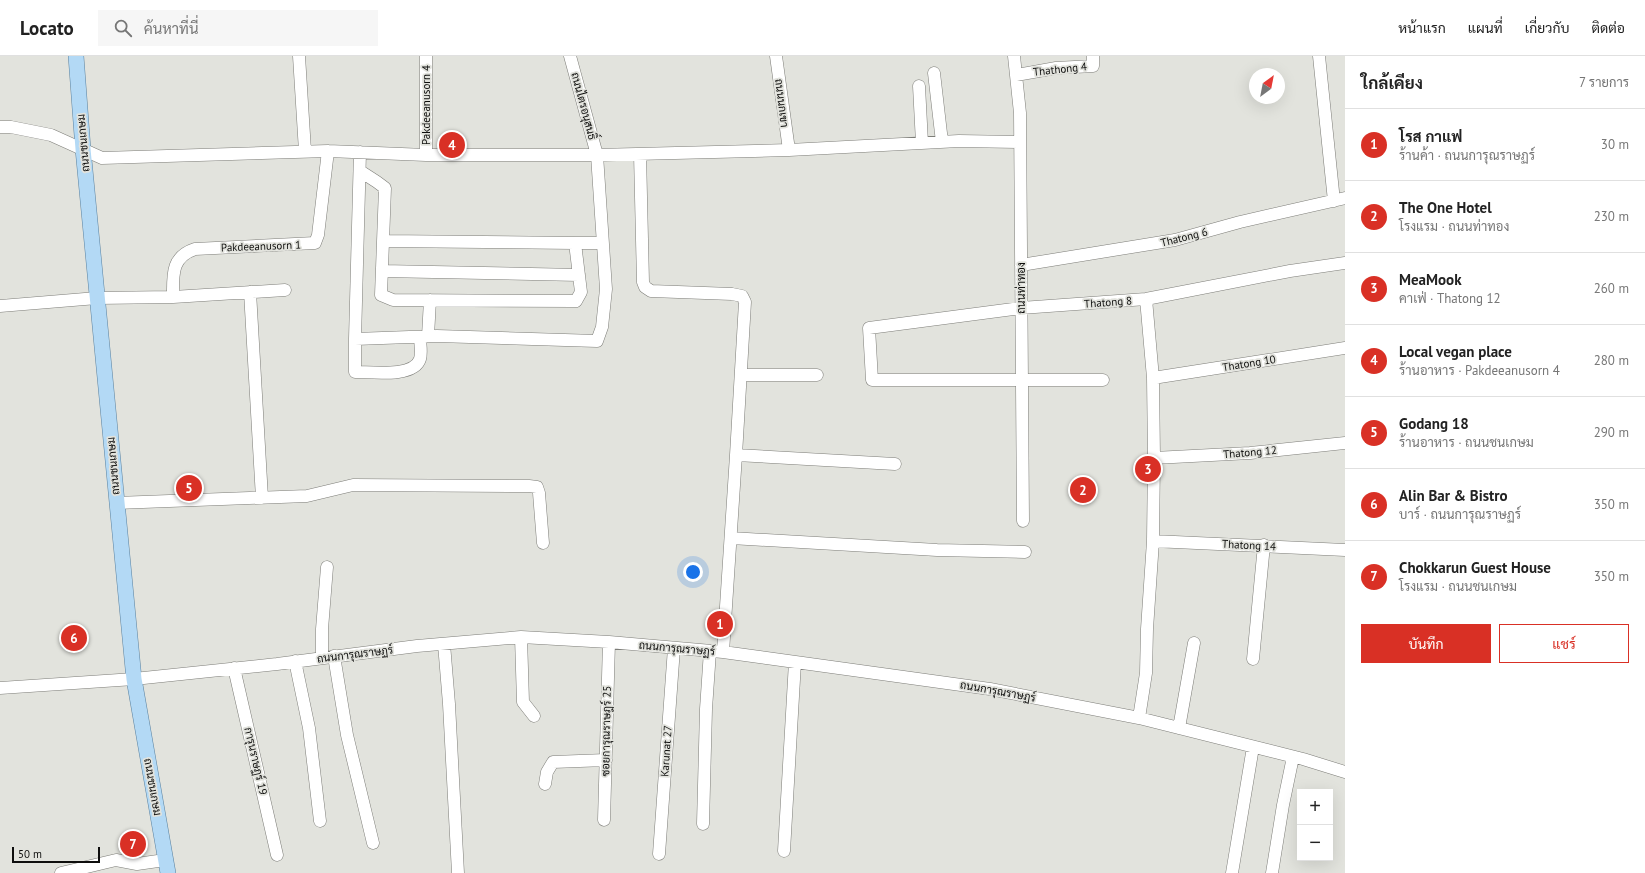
<!DOCTYPE html>
<html lang="th">
<head>
<meta charset="utf-8">
<style>
  :root { --surface:#fff; --page:#f6f6f6; --text:#222; --muted:#767676; --line:#e0e0e0; --accent:#d93025 }
  body { margin:0; font-family:"PT Sans",Sarabun,sans-serif; background:var(--page); color:var(--text) }
  .controls { position:absolute; right:12px; bottom:12px; display:grid; overflow:hidden; border-radius:0px; box-shadow:0 4px 16px #0002 }
  .controls button { width:36px; height:36px; display:grid; place-items:center; padding:0; border:0; border-bottom:1px solid var(--line); background:var(--surface); color:var(--text); font:20px sans-serif }
  .compass { position:absolute; left:1249px; top:12px; width:36px; height:36px; border-radius:50%; background:var(--surface); box-shadow:0 4px 16px #0002; rotate:32deg }
  .scale { position:absolute; left:12px; bottom:10px; width:88px; box-sizing:border-box; padding-left:4px; border:2px solid #0e0e0d; border-top:0; font-size:11px; line-height:14px; white-space:nowrap; color:#0e0e0d; -webkit-text-stroke:3px #e2e3dd; paint-order:stroke }
  .you { position:absolute; left:693px; top:516px; width:14px; height:14px; margin:-10px; border:3px solid #fff; border-radius:50%; background:#1a73e8; box-shadow:0 0 0 6px #1a73e833 }
  .badge { display:grid; place-items:center; width:26px; height:26px; border-radius:50%; background:var(--accent); color:#fff; font-size:13px; font-weight:700 }
  .pin { position:absolute; translate:-50% -50%; border:2px solid #fff; box-shadow:0 1px 4px #0006 }
  .list { margin:0; padding:0; list-style:none }
  h2 { display:flex; justify-content:space-between; align-items:center; height:52px; margin:0; padding:0 16px; font-size:17px }
  h2 small { font-size:13px; font-weight:400; color:var(--muted) }
  .list li { display:grid; grid-template-columns:26px 1fr auto; gap:12px; align-items:center; box-sizing:border-box; height:72px; padding:0 16px; border-top:1px solid var(--line) }
  .list b { display:block; font-size:15px; white-space:nowrap }
  .list p { margin:0; font-size:13px; white-space:nowrap; color:var(--muted) }
  .list em { font-size:13px; font-style:normal; color:var(--muted) }
  .actions { display:flex; gap:8px; padding:12px 16px }
  .actions a { flex:1; padding:9px 0; border:1px solid var(--accent); border-radius:0px; text-align:center; font-size:14px; color:var(--accent) }
  .actions .main { background:var(--accent); color:#fff }
  .icon { flex:none; width:22px; height:22px; fill:none; stroke:currentColor; stroke-width:2; stroke-linecap:round; stroke-linejoin:round }
  .map { position:relative; flex:none; width:1345px; height:817px; overflow:hidden }
  header { display:flex; align-items:center; gap:24px; box-sizing:border-box; height:56px; padding:0 20px; background:var(--surface); border-bottom:1px solid var(--line) }
  header strong { font-size:19px }
  nav { display:flex; gap:22px; margin-inline-start:auto; font-size:14px }
  .search { width:280px; height:36px; background:var(--page); display:flex; align-items:center; gap:10px; box-sizing:border-box; padding:0 14px; border-radius:0px; color:var(--muted); font-size:15px }
  main { display:flex }
  aside { flex:1; background:var(--surface) }
  .map>svg:first-child { display:block }
</style>
</head>
<body>
<header>
<strong>Locato</strong>
<div class="search"><svg class="icon" aria-label="search" viewBox="0 0 24 24"><circle cx="10" cy="10" r="6"/><path d="M15 15l6 6"/></svg>ค้นหาที่นี่</div>
<nav><a>หน้าแรก</a><a>แผนที่</a><a>เกี่ยวกับ</a><a>ติดต่อ</a></nav>
</header>
<main>
<div class="map">
<svg width="1345" height="817" viewBox="0 0 1345 817">
  <rect width="100%" height="100%" fill="#e2e3dd"/>
  <g fill="none" stroke-linecap="round" stroke-linejoin="round">
    <defs>
      <path id="minor" d="M 299,0 L 305,95
        M 776,0 L 789,94
        M 1014,0 L 1020,57 L 1023,465
        M 1319,0 L 1334,145
        M 934,17 L 942,86
        M 1016,19 L 1056,12 L 1093,10 L 1093,0
        M 919,30 L 922,87
        M 0,71 L 11,71 L 51,79 L 102,102 L 328,95 L 426,99 L 597,99 L 789,94 L 959,85 L 1020,86
        M 360,96 L 355,283 L 437,280 L 597,285 L 602,271 L 606,233 L 597,99 L 570,0
        M 640,98 L 643,226 L 645,231 L 651,235 L 732,238 L 742,240 L 745,246 L 736,399 L 723,596
        M 426,99 L 426,0
        M 360,115 L 377,126 L 385,132 L 381,239 L 393,244 L 576,245 L 581,236 L 575,187 L 383,185
        M 575,187 L 602,187
        M 1021,209 L 1175,184 L 1240,166 L 1345,142
        M 382,215 L 579,219
        M 250,236 L 262,442
        M 173,241 C 173,219 171,201 195,193 L 315,187 L 318,179 L 328,95
        M 0,250 L 97,242 L 173,241 L 285,234
        M 428,280 L 430,244
        M 355,283 L 355,316 C 371,316 414,322 420,303 C 422,297 420,287 420,281
        M 741,319 L 817,319
        M 1153,322 L 1345,292
        M 1103,324 L 872,324 L 869,272 L 1021,252 L 1146,243 L 1290,215 L 1345,207
        M 736,399 L 895,408
        M 1154,402 L 1250,397 L 1345,387
        M 116,447 L 307,440 L 353,429 L 529,430 L 537,431 L 539,437 L 543,487
        M 731,482 L 937,494 L 1025,496
        M 1153,485 L 1345,494
        M 521,581 L 523,646 L 534,660
        M 444,588 L 449,648 L 458,817
        M 334,600 L 347,679 L 373,787
        M 322,602 L 322,573 L 327,511
        M 1253,603 L 1264,489
        M 295,605 L 309,672 L 320,765
        M 234,612 L 277,799
        M 0,632 L 134,623 L 277,608 L 417,590 L 521,581 L 609,586 L 723,596 L 990,633 L 1139,662 L 1303,703 L 1345,716
        M 1139,662 L 1146,617 L 1147,573 L 1153,485 L 1154,402 L 1153,322 L 1146,243
        M 1179,672 L 1194,587
        M 545,728 L 547,716 L 553,706 L 606,704
        M 604,764 L 609,586
        M 703,768 L 706,653 L 710,595
        M 784,795 L 795,606
        M 659,798 L 674,592
        M 61,817 L 116,804 L 137,808 L 165,804
        M 1232,817 L 1253,691
        M 1272,817 L 1283,749 L 1293,701"/>
      <path id="major" d="M 76,0 L 83,93 L 134,623 L 168,817"/>
    </defs>
    <!-- minor casing -->
    <use href="#minor" stroke="#7d7d78" stroke-width="13"/>
    <!-- major casing -->
    <use href="#major" stroke="#59819f" stroke-width="16"/>
    <!-- minor -->
    <use href="#minor" stroke="#fff" stroke-width="12"/>
    <!-- major -->
    <use href="#major" stroke="#b3d9f5" stroke-width="15"/>
  </g>
  <g text-anchor="middle" stroke-width="3.5" stroke-linejoin="round" paint-order="stroke">
    <!-- street labels -->
    <g font-size="11" fill="#0e0e0d" stroke="#e2e3dd">
      <text transform="translate(1060 13) rotate(-6)" y="4">Thathong 4</text>
      <text transform="translate(782 47) rotate(83)" y="4">ถนนนกเขา</text>
      <text transform="translate(426 49) rotate(-90)" y="4">Pakdeeanusorn 4</text>
      <text transform="translate(584 50) rotate(75)" y="4">ถนนไตรอนุสนธิ์</text>
      <text transform="translate(83 87) rotate(-95)" y="4">ถนนชนเกษม</text>
      <text transform="translate(1184 181) rotate(-14)" y="4">Thatong 6</text>
      <text transform="translate(261 190) rotate(-2)" y="4">Pakdeeanusorn 1</text>
      <text transform="translate(1021 232) rotate(-90)" y="4">ถนนท่าทอง</text>
      <text transform="translate(1108 246) rotate(-4)" y="4">Thatong 8</text>
      <text transform="translate(1249 307) rotate(-9)" y="4">Thatong 10</text>
      <text transform="translate(1250 396) rotate(-5)" y="4">Thatong 12</text>
      <text transform="translate(113 410) rotate(-95)" y="4">ถนนชนเกษม</text>
      <text transform="translate(1249 489) rotate(3)" y="4">Thatong 14</text>
      <text transform="translate(677 592) rotate(5)" y="4">ถนนการุณราษฏร์</text>
      <text transform="translate(355 598) rotate(-7)" y="4">ถนนการุณราษฏร์</text>
      <text transform="translate(998 635) rotate(10)" y="4">ถนนการุณราษฏร์</text>
      <text transform="translate(606 675) rotate(-89)" y="4">ซอยการุณราษฎร์ 25</text>
      <text transform="translate(666 695) rotate(-86)" y="4">Karunat 27</text>
      <text transform="translate(256 705) rotate(77)" y="4">การุนราษฏร์ 19</text>
      <text transform="translate(153 731) rotate(80)" y="4">ถนนชนเกษม</text>
    </g>
  </g>
</svg>
<div class="controls">
<button>+</button>
<button>−</button>
</div>
<svg class="compass" viewBox="-18 -18 36 36"><path d="M0-13l5 13h-10z" fill="#e53935"/><path d="M0 13l5-13h-10z" fill="#767676"/></svg>
<div class="scale">50 m</div>
<div class="you"></div>
<div class="pin badge" style="left:720px;top:568px">1</div>
<div class="pin badge" style="left:1083px;top:434px">2</div>
<div class="pin badge" style="left:1148px;top:413px">3</div>
<div class="pin badge" style="left:452px;top:89px">4</div>
<div class="pin badge" style="left:189px;top:432px">5</div>
<div class="pin badge" style="left:74px;top:582px">6</div>
<div class="pin badge" style="left:133px;top:788px">7</div>
</div>
<aside>
<h2>ใกล้เคียง<small>7 รายการ</small></h2>
<ul class="list">
<li><span class="badge">1</span><div><b>โรส กาแฟ</b><p>ร้านค้า · ถนนการุณราษฏร์</p></div><em>30 m</em></li>
<li><span class="badge">2</span><div><b>The One Hotel</b><p>โรงแรม · ถนนท่าทอง</p></div><em>230 m</em></li>
<li><span class="badge">3</span><div><b>MeaMook</b><p>คาเฟ่ · Thatong 12</p></div><em>260 m</em></li>
<li><span class="badge">4</span><div><b>Local vegan place</b><p>ร้านอาหาร · Pakdeeanusorn 4</p></div><em>280 m</em></li>
<li><span class="badge">5</span><div><b>Godang 18</b><p>ร้านอาหาร · ถนนชนเกษม</p></div><em>290 m</em></li>
<li><span class="badge">6</span><div><b>Alin Bar &amp; Bistro</b><p>บาร์ · ถนนการุณราษฏร์</p></div><em>350 m</em></li>
<li><span class="badge">7</span><div><b>Chokkarun Guest House</b><p>โรงแรม · ถนนชนเกษม</p></div><em>350 m</em></li>
</ul>
<div class="actions"><a class="main">บันทึก</a><a>แชร์</a></div>
</aside>
</main>
</body>
</html>
